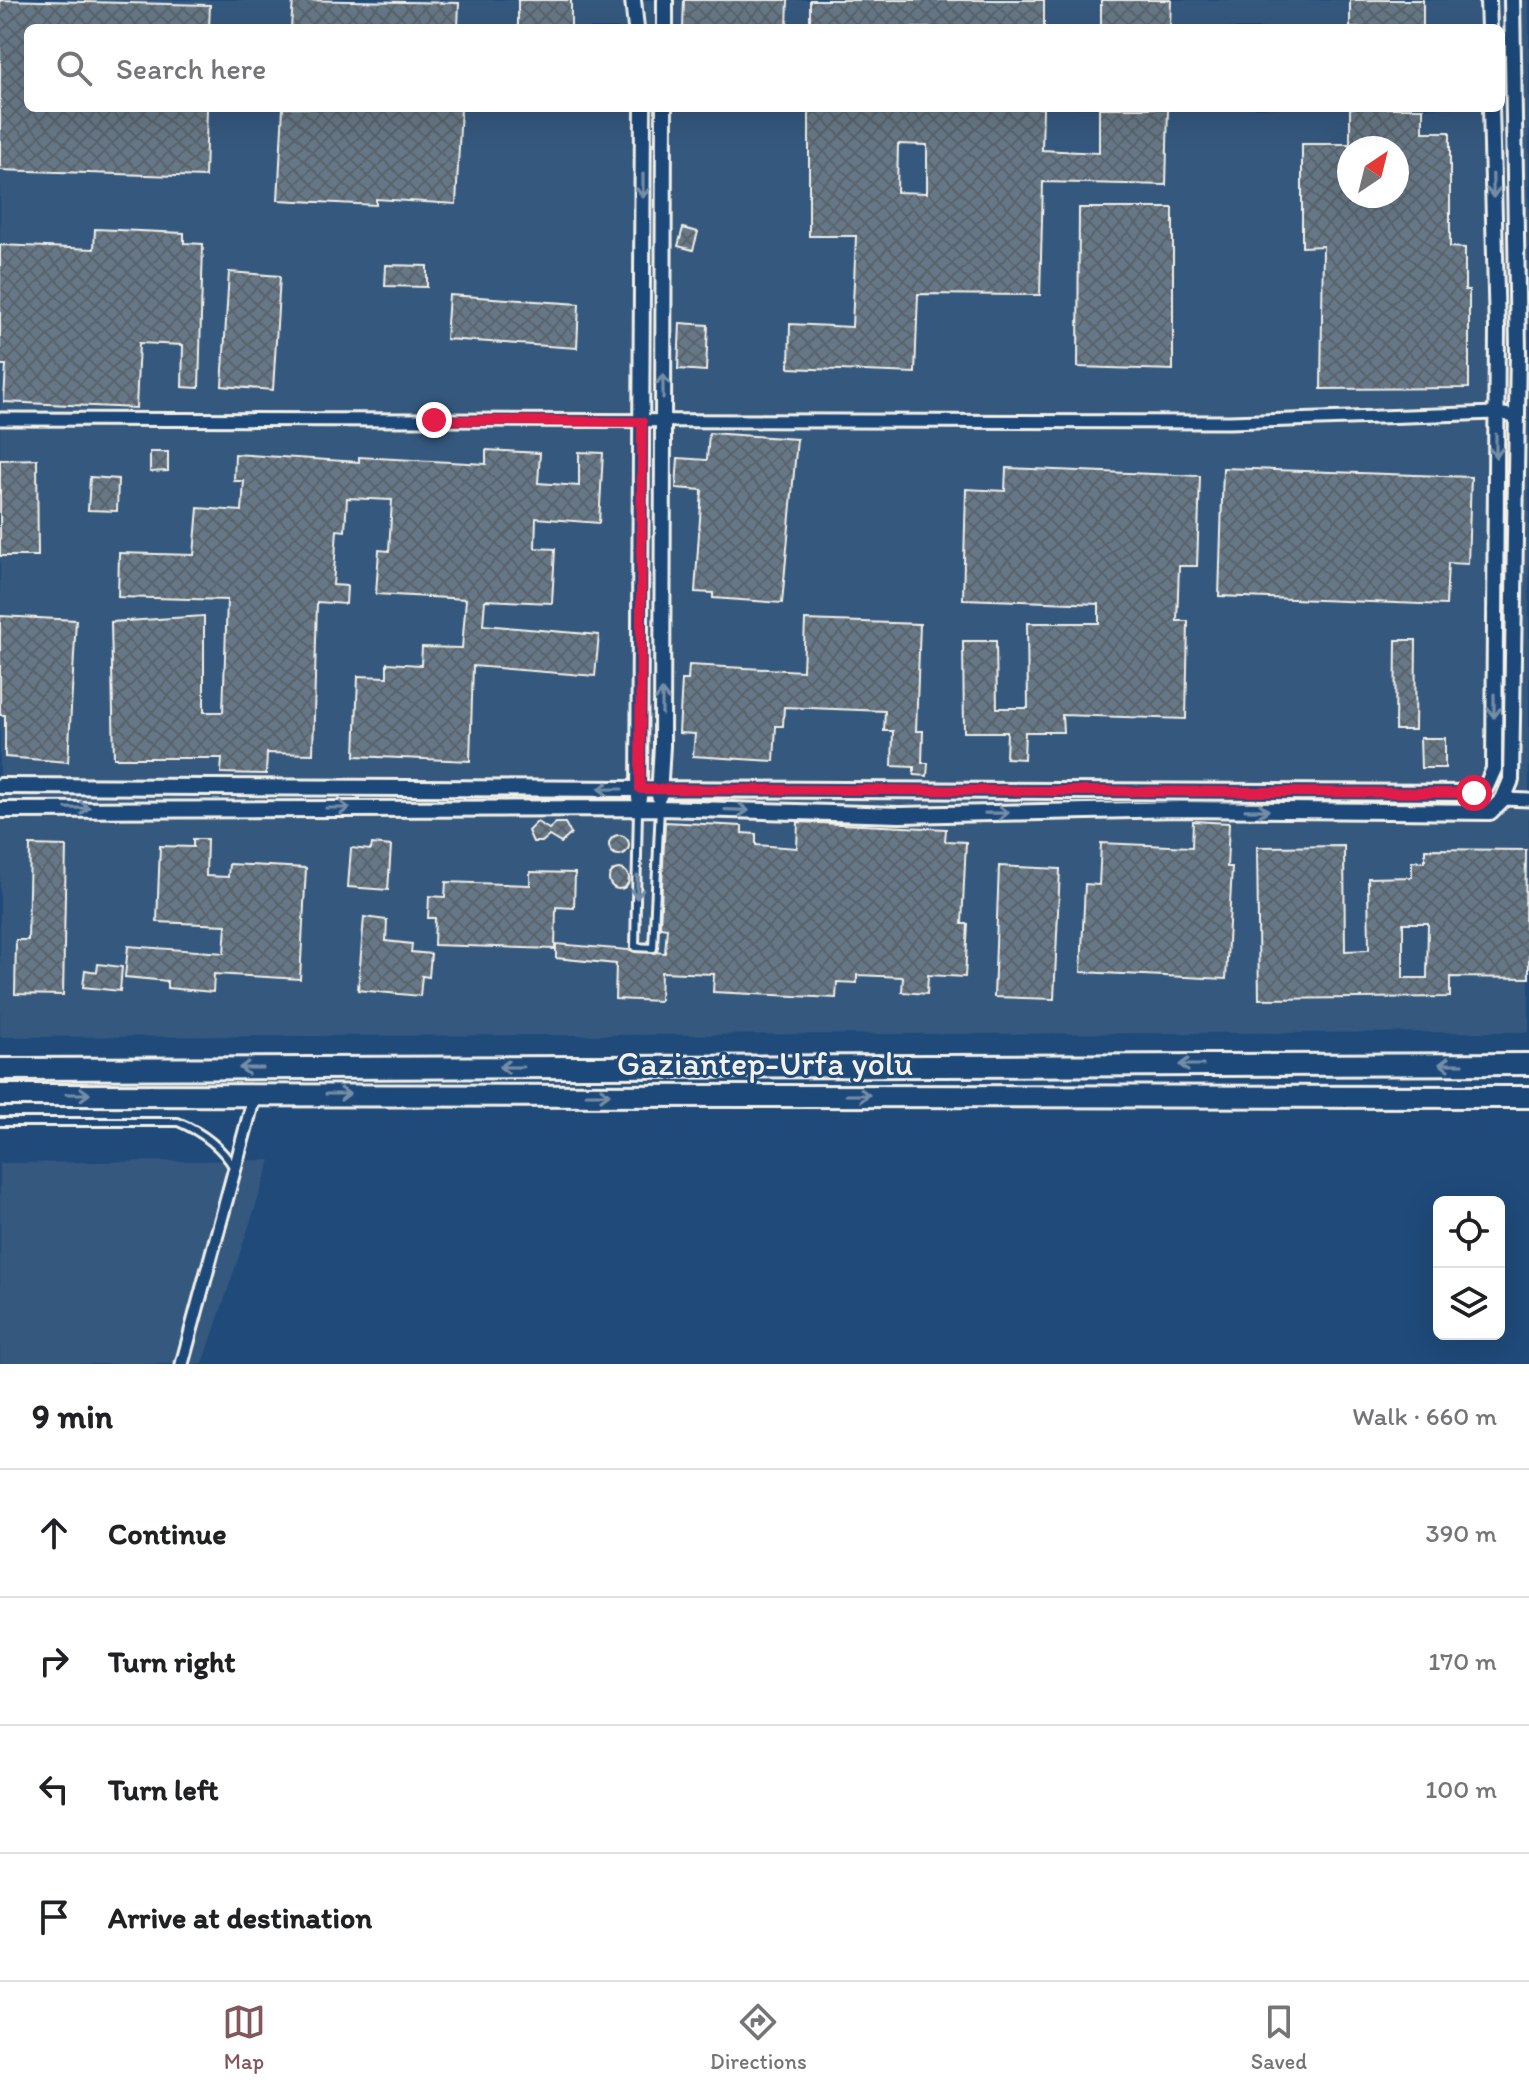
<!DOCTYPE html>
<html lang="en">
<head>
<meta charset="utf-8">
<style>
  :root { --surface:#fff; --page:#f2f2f2; --text:#202124; --muted:#757577; --line:#e0e0e0; --accent:#84575d }
  body { margin:0; font-family:Itim,sans-serif; background:var(--page); color:var(--text) }
  .controls { position:absolute; right:24px; bottom:24px; display:grid; overflow:hidden; border-radius:12px; box-shadow:0 8px 32px #0002 }
  .controls button { width:72px; height:72px; display:grid; place-items:center; padding:0; border:0; border-bottom:2px solid var(--line); background:var(--surface); color:var(--text); font:40px sans-serif }
  .compass { position:absolute; left:1337px; top:136px; width:72px; height:72px; border-radius:50%; background:var(--surface); box-shadow:0 8px 32px #0002; rotate:35deg }
  .stop { position:absolute; width:24px; height:24px; margin:-18px; border:6px solid #e11d48; border-radius:50%; background:#fff }
  .stop.end { background:#e11d48; border-color:#fff; box-shadow:0 2px 8px #0008 }
  .list { margin:0; padding:0; list-style:none }
  h2 { display:flex; justify-content:space-between; align-items:center; height:104px; margin:0; padding:0 32px; font-size:34px }
  h2 small { font-size:26px; font-weight:400; color:var(--muted) }
  .list li { display:grid; grid-template-columns:52px 1fr auto; gap:24px; align-items:center; box-sizing:border-box; height:128px; padding:0 32px; border-top:2px solid var(--line) }
  .list b { display:block; font-size:30px; white-space:nowrap }
  .list em { font-size:26px; font-style:normal; color:var(--muted) }
  .icon { flex:none; width:44px; height:44px; fill:none; stroke:currentColor; stroke-width:2; stroke-linecap:round; stroke-linejoin:round }
  .map { position:relative; flex:none; width:1529px; height:1364px; overflow:hidden }
  .search { position:absolute; background:var(--surface); box-shadow:0 8px 32px #0002; left:24px; right:24px; top:24px; height:88px; display:flex; align-items:center; gap:20px; box-sizing:border-box; padding:0 28px; border-radius:12px; color:var(--muted); font-size:30px }
  .sheet { height:616px; background:var(--surface) }
  nav { display:flex; justify-content:space-around; align-items:center; box-sizing:border-box; height:112px; border-top:2px solid var(--line); background:var(--surface); font-size:22px; color:var(--muted) }
  nav a { display:grid; justify-items:center; gap:4px }
  nav .on { color:var(--accent) }
  .map>svg:first-child { display:block }
</style>
</head>
<body>
<div class="map">
<svg width="1529" height="1364" viewBox="0 0 1529 1364">
  <defs>
    <pattern id="building-cross-hatch" width="8" height="8" patternUnits="userSpaceOnUse" patternTransform="scale(2)"><rect width="8" height="8" fill="#667887"/><path d="M0 0l8 8M0 8l8-8" fill="none" stroke="#59626a"/></pattern>
  </defs>
  <rect width="100%" height="100%" fill="#1f4a7a"/>
  <filter id="ink" filterUnits="userSpaceOnUse"><feTurbulence type="fractalNoise" baseFrequency=".0125" numOctaves="2"/><feDisplacementMap in="SourceGraphic" scale="16" xChannelSelector="R" yChannelSelector="G"/><feConvolveMatrix kernelMatrix="1 2 1 2 8 2 1 2 1" color-interpolation-filters="sRGB"/></filter>
  <g filter="url(#ink)">
    <!-- built -->
    <path fill="#34587e" fill-rule="evenodd" d="M 0,0 L 1529,0 L 1529,1032 L 0,1037 ZM 28,28 L 1501,28 L 1501,108 L 28,108 ZM 1349,148 L 1397,148 L 1397,196 L 1349,196 Z
      M 271,1160 L 203,1364 L 0,1364 L 0,1163 Z"/>
    <!-- building -->
    <path fill="url(#building-cross-hatch)" stroke="#f4f1e8" stroke-width="2" fill-rule="evenodd" d="M 0,0 L 210,5 L 209,28 L 28,28 L 28,108 L 207,108 L 205,177 L 0,170 Z
      M 293,0 L 459,3 L 458,28 L 291,28 Z
      M 518,0 L 571,0 L 571,28 L 518,28 Z
      M 684,0 L 788,0 L 787,28 L 683,28 Z
      M 810,0 L 1044,0 L 1044,28 L 810,28 Z
      M 1101,0 L 1171,0 L 1170,28 L 1101,28 Z
      M 1350,0 L 1423,0 L 1423,28 L 1350,28 Z
      M 283,108 L 461,108 L 456,204 L 376,199 L 376,205 L 278,200 Z
      M 809,108 L 1043,108 L 1042,150 L 1099,153 L 1099,108 L 1168,108 L 1166,185 L 1043,182 L 1040,295 L 918,294 L 915,373 L 789,368 L 790,324 L 852,327 L 856,236 L 809,236 ZM 898,144 L 927,145 L 927,193 L 897,192 Z
      M 1350,108 L 1423,108 L 1423,132 L 1450,132 L 1450,247 L 1465,248 L 1465,290 L 1469,290 L 1469,388 L 1321,389 L 1323,246 L 1302,247 L 1302,144 L 1349,144 L 1349,196 L 1397,196 L 1397,148 L 1350,148 Z
      M 1079,208 L 1173,208 L 1173,370 L 1078,367 Z
      M 683,228 L 698,232 L 693,250 L 678,246 Z
      M 95,229 L 184,233 L 184,243 L 203,244 L 199,388 L 182,387 L 183,345 L 139,343 L 136,408 L 4,402 L 6,365 L 0,365 L 0,245 L 94,249 Z
      M 386,265 L 427,266 L 427,287 L 385,286 Z
      M 229,272 L 280,276 L 273,390 L 222,386 Z
      M 449,295 L 579,304 L 577,348 L 446,339 Z
      M 680,323 L 708,325 L 706,371 L 678,369 Z
      M 709,433 L 797,439 L 782,603 L 713,598 L 713,593 L 695,592 L 702,490 L 676,488 L 678,458 L 707,460 Z
      M 486,450 L 540,453 L 538,483 L 579,486 L 579,452 L 603,453 L 599,523 L 536,518 L 535,548 L 555,549 L 552,603 L 485,600 L 483,625 L 599,635 L 595,676 L 473,666 L 470,761 L 355,756 L 358,676 L 387,677 L 387,663 L 421,665 L 422,647 L 462,648 L 466,599 L 376,594 L 379,550 L 389,551 L 392,500 L 347,498 L 345,531 L 337,530 L 333,585 L 347,586 L 346,604 L 317,602 L 313,754 L 267,753 L 266,774 L 221,773 L 222,758 L 114,758 L 111,622 L 204,616 L 204,712 L 223,712 L 227,600 L 118,597 L 119,553 L 194,555 L 198,508 L 242,511 L 244,481 L 234,481 L 235,454 L 359,462 L 359,457 L 486,464 Z
      M 150,452 L 168,452 L 168,471 L 150,472 Z
      M 37,459 L 38,556 L 0,556 L 0,460 Z
      M 1006,468 L 1200,476 L 1197,566 L 1179,566 L 1177,621 L 1188,621 L 1186,719 L 1062,715 L 1063,732 L 1025,732 L 1024,759 L 1006,758 L 1007,732 L 964,732 L 963,641 L 996,641 L 997,708 L 1028,708 L 1027,623 L 1099,623 L 1099,604 L 963,599 L 966,489 L 1005,491 Z
      M 1223,468 L 1471,477 L 1468,564 L 1448,563 L 1446,605 L 1219,596 Z
      M 90,477 L 118,479 L 117,511 L 88,510 Z
      M 0,616 L 76,620 L 68,762 L 5,757 L 5,715 L 0,715 Z
      M 805,620 L 920,624 L 916,731 L 923,731 L 922,763 L 928,763 L 927,776 L 914,775 L 914,767 L 892,766 L 893,731 L 884,731 L 885,711 L 784,707 L 783,726 L 776,726 L 774,761 L 693,756 L 695,734 L 679,733 L 682,680 L 688,680 L 689,665 L 803,671 Z
      M 1396,640 L 1416,640 L 1415,730 L 1395,730 Z
      M 1420,738 L 1445,738 L 1445,768 L 1421,768 Z
      M 1193,821 L 1229,823 L 1227,867 L 1232,867 L 1226,979 L 1081,972 L 1085,884 L 1099,885 L 1101,843 L 1192,847 Z
      M 537,822 L 549,829 L 556,823 L 565,823 L 571,834 L 561,843 L 549,836 L 542,842 L 533,842 L 528,831 Z
      M 665,822 L 742,826 L 742,833 L 756,834 L 756,845 L 797,848 L 798,822 L 946,829 L 945,841 L 966,842 L 962,924 L 968,924 L 965,977 L 928,975 L 927,994 L 902,992 L 903,977 L 857,975 L 857,983 L 837,982 L 836,998 L 713,992 L 714,974 L 661,972 L 660,1001 L 615,999 L 616,964 L 556,958 L 556,944 L 665,953 L 667,928 L 660,927 Z
      M609 845a10 10 0 1 1 20 0a10 10 0 1 1-20 0Z
      M 193,839 L 207,839 L 206,876 L 228,877 L 229,864 L 306,868 L 300,979 L 214,974 L 213,992 L 167,988 L 167,981 L 125,977 L 128,946 L 224,953 L 226,925 L 157,922 L 160,846 L 193,847 Z
      M 372,844 L 391,846 L 388,890 L 348,887 L 351,848 L 371,850 Z
      M 30,845 L 66,846 L 63,995 L 15,994 L 16,940 L 28,940 Z
      M 1344,846 L 1345,951 L 1369,950 L 1368,878 L 1412,877 L 1412,861 L 1425,862 L 1425,849 L 1526,850 L 1525,928 L 1529,928 L 1529,978 L 1450,977 L 1450,997 L 1259,999 L 1257,847 ZM 1403,923 L 1428,923 L 1427,978 L 1403,978 Z
      M 999,866 L 1060,869 L 1054,999 L 994,997 Z
      M609 879a10 10 0 1 1 20 0a10 10 0 1 1-20 0Z
      M 530,872 L 575,873 L 574,908 L 556,907 L 555,949 L 434,945 L 435,918 L 428,918 L 429,896 L 445,897 L 446,882 L 530,885 Z
      M 364,917 L 387,920 L 386,941 L 412,944 L 411,952 L 431,954 L 429,977 L 422,976 L 420,996 L 358,990 Z
      M 98,964 L 122,967 L 120,991 L 83,987 L 85,970 L 97,972 Z"/>
    <g fill="none" stroke-linecap="round" stroke-linejoin="round">
      <defs>
        <path id="service" d="M 638,810 L 635,947 L 653,948 L 660,808
          M 0,1122 L 178,1122 C 202,1132 221,1146 234,1168"/>
        <path id="minor" d="M 0,419 L 1230,422 L 1496,413 L 1517,416
          M 1503,799 L 1529,800
          M 182,1364 L 255,1094"/>
        <path id="tertiary" d="M 633,0 L 636,28
          M 1488,0 L 1489,28
          M 665,28 L 665,0
          M 0,786 L 1474,793 L 1486,787 L 1494,769 L 1497,329 L 1491,108
          M 659,796 L 662,746 L 664,108
          M 639,798 L 643,108
          M 0,810 L 660,808 L 900,815 L 1180,809 L 1490,812 L 1503,799 L 1511,780 L 1518,351 L 1512,0"/>
        <path id="trunk" d="M 0,1069 L 1529,1064
          M 0,1095 L 1529,1097"/>
      </defs>
      <!-- service casing -->
      <use href="#service" stroke="#f4f1e8" stroke-width="12"/>
      <!-- minor casing -->
      <use href="#minor" stroke="#f4f1e8" stroke-width="17"/>
      <!-- tertiary casing -->
      <use href="#tertiary" stroke="#f4f1e8" stroke-width="20"/>
      <!-- trunk casing -->
      <use href="#trunk" stroke="#f4f1e8" stroke-width="26"/>
      <!-- service -->
      <use href="#service" stroke="#1f4a7a" stroke-width="6"/>
      <!-- minor -->
      <use href="#minor" stroke="#1f4a7a" stroke-width="11"/>
      <!-- tertiary -->
      <use href="#tertiary" stroke="#1f4a7a" stroke-width="14"/>
      <!-- trunk -->
      <use href="#trunk" stroke="#1f4a7a" stroke-width="20"/>
    </g>
    <!-- one-way arrows -->
    <defs><path id="oneway-shaft" d="M-6 0H5M1.5-3L5.5 0L1.5 3" fill="none" stroke-width="1.6" stroke-linecap="round" stroke-linejoin="round" transform="scale(2)"/></defs>
    <g stroke="#748da6">
      <use href="#oneway-shaft" transform="translate(643 186) rotate(90)"/>
      <use href="#oneway-shaft" transform="translate(1493 186) rotate(89)"/>
      <use href="#oneway-shaft" transform="translate(663 386) rotate(-90)"/>
      <use href="#oneway-shaft" transform="translate(1496 446) rotate(90)"/>
      <use href="#oneway-shaft" transform="translate(662 702) rotate(-90)"/>
      <use href="#oneway-shaft" transform="translate(1494 706) rotate(90)"/>
      <use href="#oneway-shaft" transform="translate(610 789) rotate(180)"/>
      <use href="#oneway-shaft" transform="translate(78 808) rotate(-1)"/>
      <use href="#oneway-shaft" transform="translate(338 808)"/>
      <use href="#oneway-shaft" transform="translate(737 810) rotate(2)"/>
      <use href="#oneway-shaft" transform="translate(1257 810) rotate(1)"/>
      <use href="#oneway-shaft" transform="translate(997 813) rotate(-1)"/>
      <use href="#oneway-shaft" transform="translate(637 887) rotate(91)"/>
      <use href="#oneway-shaft" transform="translate(1451 1064) rotate(180)"/>
      <use href="#oneway-shaft" transform="translate(1191 1065) rotate(180)"/>
      <use href="#oneway-shaft" transform="translate(511 1067) rotate(180)"/>
      <use href="#oneway-shaft" transform="translate(251 1068) rotate(180)"/>
      <use href="#oneway-shaft" transform="translate(78 1094)"/>
      <use href="#oneway-shaft" transform="translate(338 1094)"/>
      <use href="#oneway-shaft" transform="translate(598 1094)"/>
      <use href="#oneway-shaft" transform="translate(858 1095)"/>
    </g>
  </g>
  <g fill="none" stroke-linecap="round" stroke-linejoin="round" filter="url(#ink)">
    <!-- route -->
    <path stroke="#e11d48" stroke-width="10" d="M 434,420 L 642,422 L 640,789 L 1474,793"/>
  </g>
  <g text-anchor="middle" stroke-width="6" stroke-linejoin="round" paint-order="stroke">
    <!-- street labels -->
    <g font-size="34" fill="#f4f1e8" stroke="#1f4a7a">
      <text x="765" y="1075">Gaziantep-Urfa yolu</text>
    </g>
  </g>
</svg>
<div class="controls">
<button><svg class="icon" aria-label="locate" viewBox="0 0 24 24"><circle cx="12" cy="12" r="6"/><path d="M12 2v4M12 18v4M2 12h4M18 12h4"/></svg></button>
<button><svg class="icon" aria-label="layers" viewBox="0 0 24 24"><path d="M12 4l9 5-9 5-9-5zM3 14l9 5 9-5"/></svg></button>
</div>
<svg class="compass" viewBox="-18 -18 36 36"><path d="M0-13l5 13h-10z" fill="#e53935"/><path d="M0 13l5-13h-10z" fill="#757577"/></svg>
<div class="stop" style="left:1474px;top:793px"></div>
<div class="stop end" style="left:434px;top:420px"></div>
<div class="search"><svg class="icon" aria-label="search" viewBox="0 0 24 24"><circle cx="10" cy="10" r="6"/><path d="M15 15l6 6"/></svg>Search here</div>
</div>
<section class="sheet">
<h2>9 min<small>Walk · 660 m</small></h2>
<ul class="list">
<li><svg class="icon" aria-label="ahead" viewBox="0 0 24 24"><path d="M12 20V5M6 11l6-6 6 6"/></svg><div><b>Continue</b></div><em>390 m</em></li>
<li><svg class="icon" aria-label="right" viewBox="0 0 24 24"><path d="M7 20v-9h11M14 6l5 5-5 5"/></svg><div><b>Turn right</b></div><em>170 m</em></li>
<li><svg class="icon" aria-label="left" viewBox="0 0 24 24"><path d="M17 20v-9H6M10 6l-5 5 5 5"/></svg><div><b>Turn left</b></div><em>100 m</em></li>
<li><svg class="icon" aria-label="arrive" viewBox="0 0 24 24"><path d="M6 21V4h12l-3 4 3 4H6"/></svg><div><b>Arrive at destination</b></div></li>
</ul>
</section>
<nav>
<a class="on"><svg class="icon" aria-label="map" viewBox="0 0 24 24"><path d="M3 6l6-2 6 2 6-2v14l-6 2-6-2-6 2zM9 4v14M15 6v14"/></svg>Map</a>
<a><svg class="icon" aria-label="directions" viewBox="0 0 24 24"><path d="M12 3l9 9-9 9-9-9zM9 14v-3h6M13 9l2 2-2 2"/></svg>Directions</a>
<a><svg class="icon" aria-label="saved" viewBox="0 0 24 24"><path d="M7 4h10v16l-5-4-5 4z"/></svg>Saved</a>
</nav>
</body>
</html>
